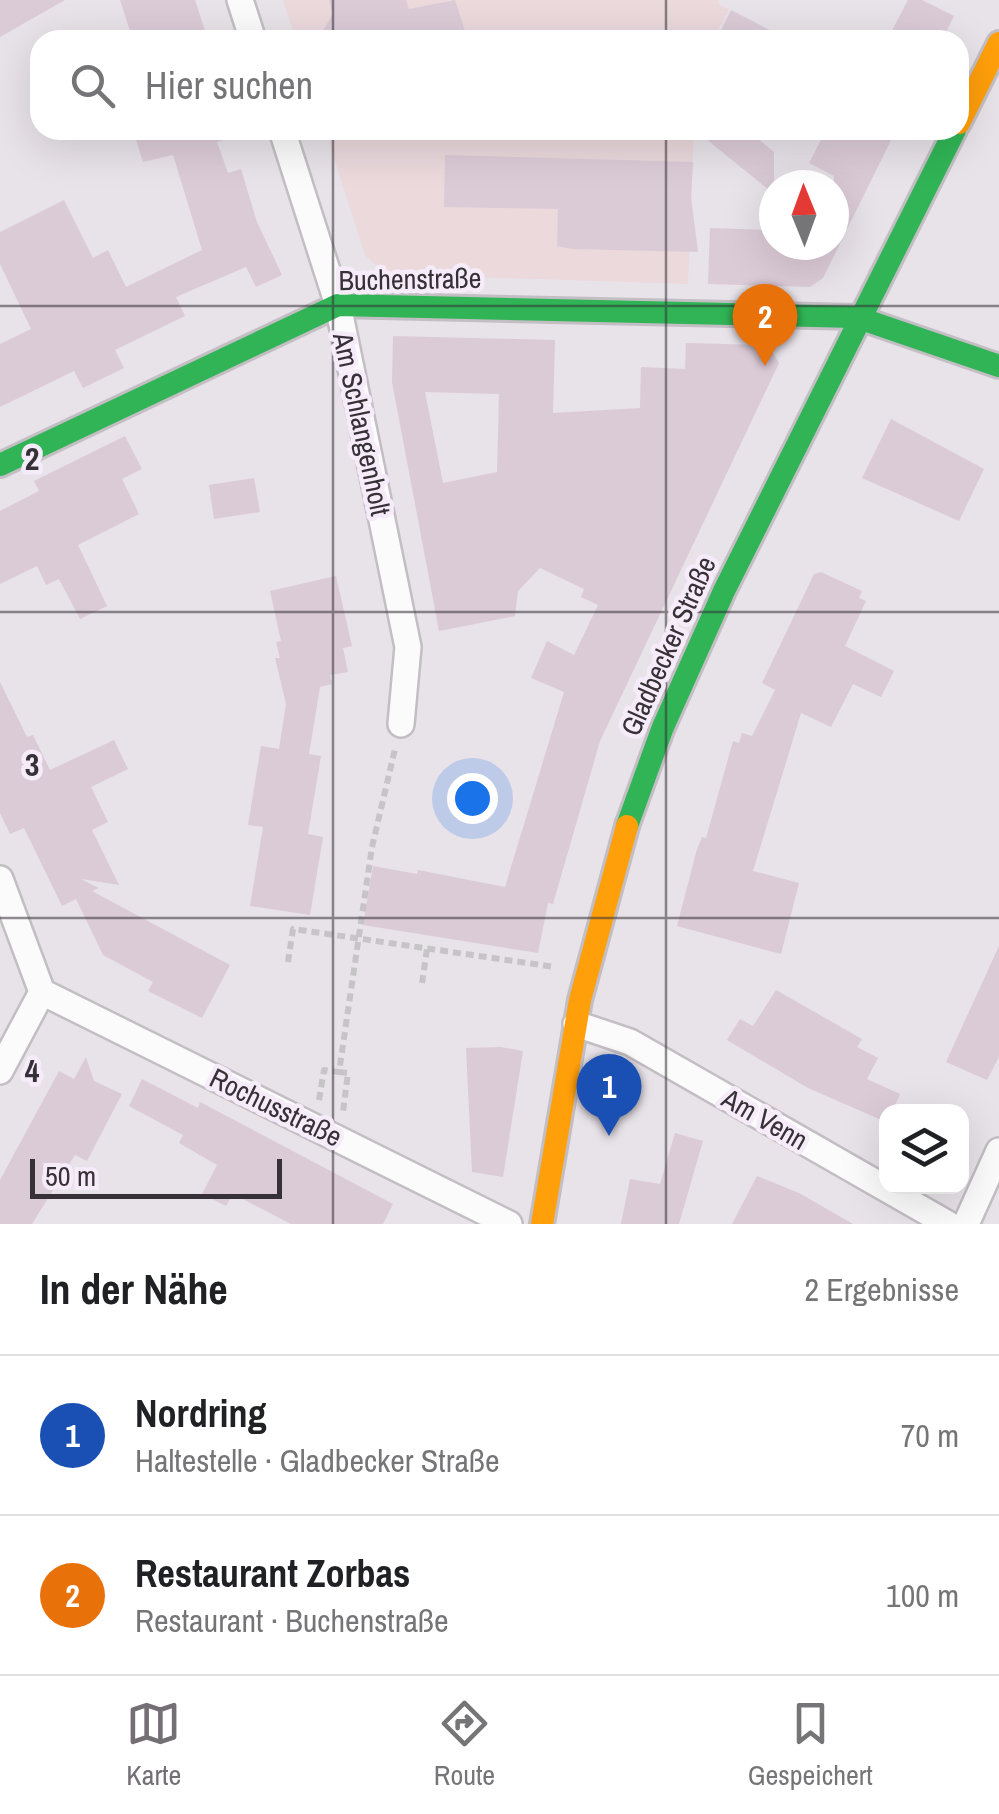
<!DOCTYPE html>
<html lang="de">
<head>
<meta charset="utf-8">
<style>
  :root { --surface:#fff; --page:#f2f2f2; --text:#202124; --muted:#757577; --line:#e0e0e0; --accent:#746f75 }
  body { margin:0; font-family:"Archivo Narrow",sans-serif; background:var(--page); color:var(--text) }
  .controls { position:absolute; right:30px; bottom:30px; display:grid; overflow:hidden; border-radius:20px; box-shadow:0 10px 40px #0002 }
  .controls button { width:90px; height:90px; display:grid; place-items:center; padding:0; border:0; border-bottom:2px solid var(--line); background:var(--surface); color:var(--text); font:50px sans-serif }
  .compass { position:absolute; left:759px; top:170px; width:90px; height:90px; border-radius:50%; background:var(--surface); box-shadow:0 10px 40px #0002; rotate:359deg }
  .scale { position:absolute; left:30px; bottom:25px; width:252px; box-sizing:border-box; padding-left:10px; border:5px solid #353136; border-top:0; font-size:28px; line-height:35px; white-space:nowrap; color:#353136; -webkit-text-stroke:8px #f6ecf9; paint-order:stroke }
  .you { position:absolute; left:472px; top:798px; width:35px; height:35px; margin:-25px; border:8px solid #fff; border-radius:50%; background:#1a73e8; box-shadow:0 0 0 15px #1a73e833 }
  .badge { display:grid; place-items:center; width:65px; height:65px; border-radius:50%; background:var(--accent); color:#fff; font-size:32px; font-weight:700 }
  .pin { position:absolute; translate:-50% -82px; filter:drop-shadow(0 2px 5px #0008) }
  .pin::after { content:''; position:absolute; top:52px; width:35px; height:30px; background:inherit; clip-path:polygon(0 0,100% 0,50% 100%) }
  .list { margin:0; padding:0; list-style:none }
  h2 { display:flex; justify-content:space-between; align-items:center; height:130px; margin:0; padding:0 40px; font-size:42px }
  h2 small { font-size:32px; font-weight:400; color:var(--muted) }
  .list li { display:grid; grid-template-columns:65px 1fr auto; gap:30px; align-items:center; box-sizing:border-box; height:160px; padding:0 40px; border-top:2px solid var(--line) }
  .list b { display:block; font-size:38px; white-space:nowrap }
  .list p { margin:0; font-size:32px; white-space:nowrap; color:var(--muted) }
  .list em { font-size:32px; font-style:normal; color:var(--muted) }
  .icon { flex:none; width:55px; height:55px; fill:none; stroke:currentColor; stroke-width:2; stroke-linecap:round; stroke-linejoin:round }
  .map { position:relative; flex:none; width:999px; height:1224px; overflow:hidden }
  .search { position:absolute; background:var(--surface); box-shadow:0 10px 40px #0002; left:30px; right:30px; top:30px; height:110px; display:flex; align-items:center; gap:25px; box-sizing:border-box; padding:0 35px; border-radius:30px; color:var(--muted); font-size:38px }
  .sheet { height:450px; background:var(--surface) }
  nav { display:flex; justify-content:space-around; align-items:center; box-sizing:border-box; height:140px; border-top:2px solid var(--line); background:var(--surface); font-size:28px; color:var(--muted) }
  nav a { display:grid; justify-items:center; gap:5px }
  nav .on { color:var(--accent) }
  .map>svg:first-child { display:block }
</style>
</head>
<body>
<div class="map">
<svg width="999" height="1224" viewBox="0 0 999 1224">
  <rect width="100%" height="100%" fill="#e8e2e9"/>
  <!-- education -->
  <path fill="#ebd9dc" d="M 283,0 L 719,0 L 718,4 L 729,9 L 713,40 L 296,40 Z
    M 325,130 L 694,130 L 688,284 L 385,274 L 365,255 Z"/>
  <!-- building -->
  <path fill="#dbcbd7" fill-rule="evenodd" d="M 0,0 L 65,0 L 0,37 Z
    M 120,0 L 195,0 L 208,40 L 133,40 Z
    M 329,0 L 406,0 L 409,9 L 455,0 L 468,40 L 317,40 L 333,14 Z
    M 908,0 L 922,0 L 954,16 L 942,40 L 887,40 Z
    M 731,10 L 789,40 L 716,40 Z
    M 133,130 L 232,130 L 233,137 L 217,142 L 228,173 L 241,169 L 257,222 L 282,275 L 256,287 L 246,267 L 176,297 L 185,316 L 115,350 L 124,368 L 83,388 L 74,371 L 0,407 L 0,344 L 31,329 L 0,264 L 0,232 L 64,200 L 93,258 L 108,250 L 126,287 L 202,250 L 173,155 L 143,162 Z
    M 695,130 L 747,130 L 774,152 L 774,194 Z
    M 826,130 L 896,130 L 823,278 L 810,287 L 708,284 L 710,228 L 774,230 L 774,245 L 834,245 L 834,176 L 809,163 Z
    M 445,155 L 693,162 L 691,197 L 698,252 L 572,249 L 557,246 L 558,209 L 444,207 Z
    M 393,336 L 555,340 L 553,413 L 640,408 L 641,367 L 685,369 L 686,343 L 768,345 L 779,363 L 600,741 L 553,904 L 548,903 L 538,953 L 363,925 L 373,866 L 417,874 L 418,870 L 505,887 L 564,692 L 531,678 L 547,641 L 574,655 L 598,605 L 581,597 L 584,589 L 540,568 L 518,591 L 515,616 L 439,631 L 392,382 ZM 425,392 L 499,394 L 497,472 L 443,483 Z
    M 891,419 L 984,469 L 959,521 L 862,478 Z
    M 125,436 L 142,469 L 122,479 L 139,514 L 78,545 L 107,606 L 80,619 L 59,579 L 46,585 L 37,566 L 0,584 L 0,511 L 39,491 L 34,481 Z
    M 254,478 L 260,512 L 214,519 L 209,485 Z
    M 821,572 L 862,591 L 859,598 L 866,601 L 845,646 L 894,671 L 881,697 L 853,684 L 831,727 L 801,713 L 753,871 L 799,883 L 781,954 L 677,926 L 697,849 L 702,837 L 706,838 L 733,741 L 739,743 L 742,733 L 752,736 L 775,690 L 762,683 L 814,574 Z
    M 336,576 L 352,646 L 343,648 L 348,672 L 330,675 L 332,684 L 320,687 L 309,754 L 321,756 L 308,834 L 323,837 L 310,915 L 250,906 L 263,827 L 248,825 L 261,746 L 279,749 L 286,704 L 275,658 L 280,658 L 276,642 L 281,641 L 270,591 Z
    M 0,682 L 27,737 L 33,735 L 50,770 L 114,740 L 128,769 L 91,787 L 108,822 L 92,830 L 119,885 L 81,879 L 99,888 L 92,891 L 230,965 L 202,1018 L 148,991 L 153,982 L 103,955 L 76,899 L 62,906 L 24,828 L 10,834 L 0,813 Z
    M 999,946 L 999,1057 L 987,1080 L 946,1062 Z
    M 776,990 L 862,1039 L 857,1047 L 878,1058 L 867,1079 L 900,1094 L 892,1112 L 886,1112 L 886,1122 L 808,1088 L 727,1040 L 740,1019 L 753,1026 Z
    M 501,1047 L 523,1051 L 503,1177 L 472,1172 L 466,1048 Z
    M 86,1057 L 94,1081 L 122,1094 L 87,1161 L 75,1155 L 32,1224 L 0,1224 L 0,1180 L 59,1071 L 74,1079 Z
    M 142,1079 L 198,1108 L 200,1102 L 393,1204 L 383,1224 L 291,1224 L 233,1194 L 226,1206 L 202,1194 L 217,1165 L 179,1143 L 183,1135 L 129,1106 Z
    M 675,1133 L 703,1141 L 679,1224 L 621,1224 L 630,1179 L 660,1184 Z
    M 757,1176 L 799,1193 L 853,1224 L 732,1224 Z"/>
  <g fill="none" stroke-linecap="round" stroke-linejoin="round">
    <defs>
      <path id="street" d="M 240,0 L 253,40
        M 282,130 L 338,305 L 408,647 L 401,724
        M 0,879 L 42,992 L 0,1071
        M 42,992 L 509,1224
        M 576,1024 L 630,1042 L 948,1224
        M 966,1224 L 999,1151"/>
      <path id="fast" d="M 0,465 L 338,305 L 856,317 L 999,366
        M 627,826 L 663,727 L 724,591 L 955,130"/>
      <path id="slow" d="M 959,123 L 999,43
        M 542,1224 L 580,1000 L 627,826"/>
    </defs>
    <!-- street casing -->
    <use href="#street" stroke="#c3bec4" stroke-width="30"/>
    <!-- fast casing -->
    <use href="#fast" stroke="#c3bec4" stroke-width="28"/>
    <!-- slow casing -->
    <use href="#slow" stroke="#c3bec4" stroke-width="28"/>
    <!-- path -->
    <path stroke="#c7c4c8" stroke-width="6" stroke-dasharray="8 5" stroke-linecap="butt" d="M 288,962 L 293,929 L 555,967
      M 422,983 L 427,949
      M 339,1072 L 348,1073 L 343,1112
      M 319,1100 L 324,1070 L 339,1072 L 372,847 L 395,749"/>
    <!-- street -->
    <use href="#street" stroke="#fcfbfc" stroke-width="25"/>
    <!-- fast -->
    <use href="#fast" stroke="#30b455" stroke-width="22"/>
    <!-- slow -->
    <use href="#slow" stroke="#ff9f0a" stroke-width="22"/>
  </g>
  <!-- grid -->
  <path fill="none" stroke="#353136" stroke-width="2.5" stroke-opacity="0.55" d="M 333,0 L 333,40M 666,0 L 666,40M 333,130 L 333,1224M 666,130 L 666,1224M 0,306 L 999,306M 0,612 L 999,612M 0,918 L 999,918"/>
  <g text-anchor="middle" stroke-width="9" stroke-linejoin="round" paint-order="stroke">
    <!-- street labels -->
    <g font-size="28" fill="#353136" stroke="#f6ecf9">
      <text transform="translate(410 279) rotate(-1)" y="10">Buchenstraße</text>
      <text transform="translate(362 424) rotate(78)" y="10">Am Schlangenholt</text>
      <text transform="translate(668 646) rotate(-66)" y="10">Gladbecker Straße</text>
      <text transform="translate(276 1107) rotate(26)" y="10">Rochusstraße</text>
      <text transform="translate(765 1119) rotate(30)" y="10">Am Venn</text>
    </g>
  </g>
  <g font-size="32" text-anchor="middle" font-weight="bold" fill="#353136" stroke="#f6ecf9" stroke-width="9" stroke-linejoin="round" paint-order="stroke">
    <text x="32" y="470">2</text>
    <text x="32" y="776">3</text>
    <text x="32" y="1082">4</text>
  </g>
</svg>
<div class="controls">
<button><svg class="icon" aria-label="layers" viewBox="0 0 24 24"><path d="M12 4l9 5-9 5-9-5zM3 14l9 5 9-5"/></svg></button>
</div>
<svg class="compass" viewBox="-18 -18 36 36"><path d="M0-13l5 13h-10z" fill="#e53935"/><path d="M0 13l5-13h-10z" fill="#757577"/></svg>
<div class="scale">50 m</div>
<div class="you"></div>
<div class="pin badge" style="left:609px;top:1136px;background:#1a4fb4">1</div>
<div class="pin badge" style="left:765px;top:366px;background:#e8710a">2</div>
<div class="search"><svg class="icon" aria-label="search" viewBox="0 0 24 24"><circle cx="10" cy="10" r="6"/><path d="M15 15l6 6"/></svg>Hier suchen</div>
</div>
<section class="sheet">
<h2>In der Nähe<small>2 Ergebnisse</small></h2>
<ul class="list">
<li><span class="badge" style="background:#1a4fb4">1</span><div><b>Nordring</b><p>Haltestelle · Gladbecker Straße</p></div><em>70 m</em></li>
<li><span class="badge" style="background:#e8710a">2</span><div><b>Restaurant Zorbas</b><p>Restaurant · Buchenstraße</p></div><em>100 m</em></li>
</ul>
</section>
<nav>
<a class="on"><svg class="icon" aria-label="map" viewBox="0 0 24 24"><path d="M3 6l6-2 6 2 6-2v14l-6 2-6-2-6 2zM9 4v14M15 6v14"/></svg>Karte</a>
<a><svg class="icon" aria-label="directions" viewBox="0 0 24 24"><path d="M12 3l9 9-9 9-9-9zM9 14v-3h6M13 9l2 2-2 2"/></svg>Route</a>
<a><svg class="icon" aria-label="saved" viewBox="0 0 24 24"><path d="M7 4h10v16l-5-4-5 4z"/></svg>Gespeichert</a>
</nav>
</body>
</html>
